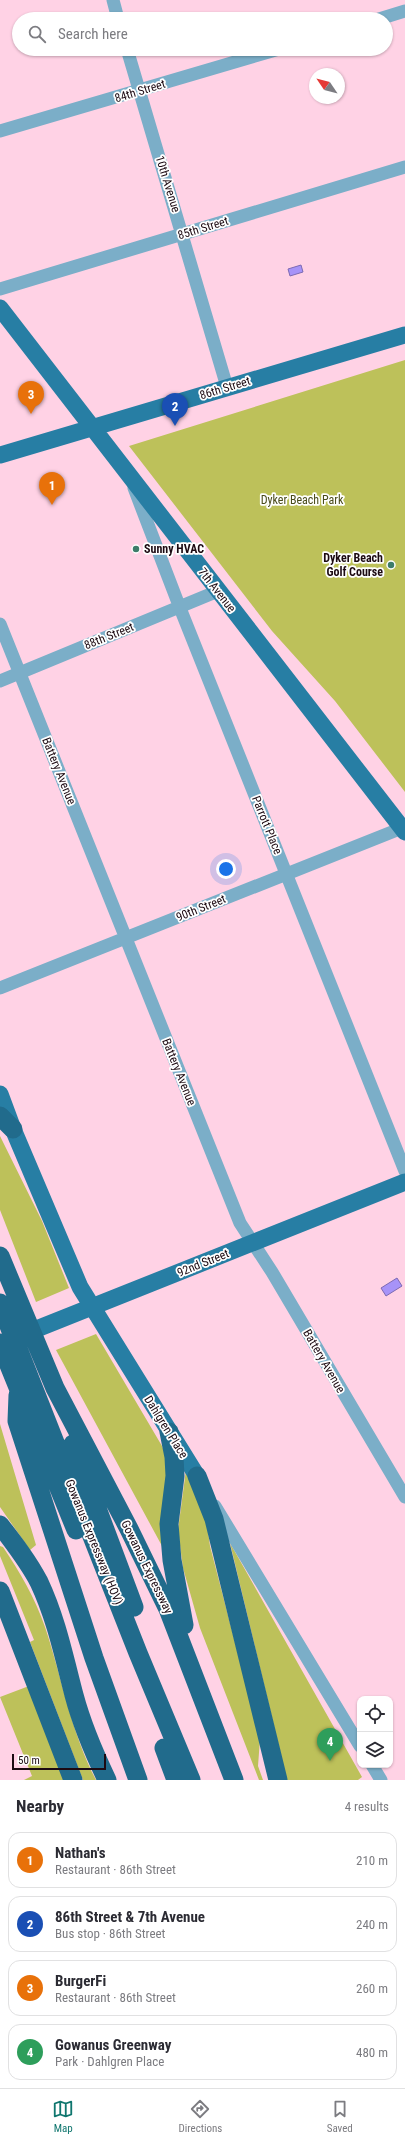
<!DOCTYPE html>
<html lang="en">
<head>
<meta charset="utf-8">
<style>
  :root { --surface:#fff; --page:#f2f2f3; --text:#2b2b33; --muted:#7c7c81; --line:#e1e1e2; --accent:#0f766e }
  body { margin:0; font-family:"Roboto Condensed",sans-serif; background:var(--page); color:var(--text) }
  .controls { position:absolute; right:12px; bottom:12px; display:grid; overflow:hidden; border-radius:8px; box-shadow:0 1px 3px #0004 }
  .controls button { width:36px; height:36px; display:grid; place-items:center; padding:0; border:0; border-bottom:1px solid var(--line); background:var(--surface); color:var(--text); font:20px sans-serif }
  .compass { position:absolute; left:309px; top:68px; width:36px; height:36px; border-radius:50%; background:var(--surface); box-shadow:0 1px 3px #0004; rotate:305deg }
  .scale { position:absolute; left:12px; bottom:10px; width:94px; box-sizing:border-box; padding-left:4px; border:2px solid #1c0a12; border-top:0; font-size:11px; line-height:14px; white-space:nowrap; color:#1c0a12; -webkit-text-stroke:3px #fff; paint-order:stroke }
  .you { position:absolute; left:226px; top:869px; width:14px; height:14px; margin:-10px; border:3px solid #fff; border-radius:50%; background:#1a73e8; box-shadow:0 0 0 6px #1a73e833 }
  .badge { display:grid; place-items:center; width:26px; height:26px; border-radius:50%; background:var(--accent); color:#fff; font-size:13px; font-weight:700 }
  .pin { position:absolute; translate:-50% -33px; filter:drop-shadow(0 1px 2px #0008) }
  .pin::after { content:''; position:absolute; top:21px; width:14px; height:12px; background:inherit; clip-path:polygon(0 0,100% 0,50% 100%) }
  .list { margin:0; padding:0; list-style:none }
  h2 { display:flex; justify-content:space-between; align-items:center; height:52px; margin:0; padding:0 16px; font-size:17px }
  h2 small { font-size:13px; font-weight:400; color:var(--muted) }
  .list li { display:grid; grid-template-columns:26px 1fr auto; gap:12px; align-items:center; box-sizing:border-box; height:56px; margin:0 8px 8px; padding:0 8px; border:1px solid var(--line); border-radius:12px }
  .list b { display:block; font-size:15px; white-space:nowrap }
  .list p { margin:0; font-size:13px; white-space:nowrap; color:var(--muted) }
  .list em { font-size:13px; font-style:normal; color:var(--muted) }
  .icon { flex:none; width:22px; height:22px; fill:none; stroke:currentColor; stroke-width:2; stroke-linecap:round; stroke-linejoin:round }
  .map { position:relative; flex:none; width:405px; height:1780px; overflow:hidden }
  .search { position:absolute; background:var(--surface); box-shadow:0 1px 3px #0004; left:12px; right:12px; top:12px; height:44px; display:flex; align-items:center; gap:10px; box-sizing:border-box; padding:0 14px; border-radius:22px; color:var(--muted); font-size:15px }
  .sheet { height:308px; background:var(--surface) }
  nav { display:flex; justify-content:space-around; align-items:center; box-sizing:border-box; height:56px; border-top:1px solid var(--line); background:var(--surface); font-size:11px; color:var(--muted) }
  nav a { display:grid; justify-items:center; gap:2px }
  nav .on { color:var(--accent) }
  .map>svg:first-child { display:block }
</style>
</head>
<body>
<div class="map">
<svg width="405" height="1780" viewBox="0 0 405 1780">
  <rect width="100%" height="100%" fill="#ffd2e5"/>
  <!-- green -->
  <path fill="#bdc15a" d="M 405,360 L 405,792 L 335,701 L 272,631 L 129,446 Z
    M 0,1136 L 42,1221 L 69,1288 L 36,1302 L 0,1210 Z
    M 96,1334 L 162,1446 L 170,1467 L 162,1546 L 56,1350 Z
    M 0,1424 L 36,1545 L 30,1550 L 0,1507 Z
    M 186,1470 L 205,1510 L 210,1546 L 260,1739 L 258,1766 L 263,1780 L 259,1780 L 200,1628 L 183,1568 L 178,1530 Z
    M 230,1543 L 362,1777 L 358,1780 L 287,1780 Z
    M 0,1546 L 3,1547 C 20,1572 35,1598 45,1627 C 62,1678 71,1732 96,1780 L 83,1780 L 30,1642 L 34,1640 L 0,1556 Z
    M 29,1686 L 65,1780 L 24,1780 L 32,1776 L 0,1697 Z"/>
  <!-- water -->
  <path fill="#a793f8" stroke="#7d6ab3" d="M 301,265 L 303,272 L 290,276 L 288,269 Z
    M 397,1278 L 402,1286 L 386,1296 L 381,1288 Z"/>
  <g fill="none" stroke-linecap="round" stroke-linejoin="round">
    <!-- minor -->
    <path stroke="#7baec8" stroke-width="13" d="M 113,0 L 118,19
      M 379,19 L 405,11
      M 127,49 L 227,387
      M 0,131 L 279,49
      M 0,289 L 405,167
      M 134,488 L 180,608 L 405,1171
      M 0,624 L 240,1223 L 272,1272 L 405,1497
      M 0,681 L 218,591
      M 0,988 L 402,828
      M 215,1506 L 360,1746
      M 372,1765 L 381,1780"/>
    <!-- major -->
    <path stroke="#277ea4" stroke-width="17" d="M 0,308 L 405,832
      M 0,455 L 405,335
      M 0,1094 L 13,1129 L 80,1287 L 197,1476
      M 19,1336 L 405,1182"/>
    <!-- highway -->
    <path stroke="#216b8c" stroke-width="19" d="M 0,1116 L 13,1129
      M 0,1256 L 55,1388 L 129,1529 L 168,1609 L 234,1780
      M 0,1303 L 138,1653 L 191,1780
      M 0,1343 L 76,1530
      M 18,1395 L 17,1421 L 94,1658 L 138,1780
      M 169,1432 L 174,1457 L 175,1476 L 169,1524 L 172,1560 L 184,1625
      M 73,1444 L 134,1607
      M 197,1476 L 214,1519 L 278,1780
      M 0,1525 C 14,1543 28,1561 39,1582 C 56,1618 64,1657 74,1695 C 82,1725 94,1753 107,1780
      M 0,1591 L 73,1780
      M 164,1748 L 176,1780"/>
  </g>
  <!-- markers -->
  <g fill="#3d7c69" stroke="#fff" stroke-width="1.5">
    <circle cx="136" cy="549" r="4"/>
    <circle cx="391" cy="565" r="4"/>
  </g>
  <g text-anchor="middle" stroke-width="3.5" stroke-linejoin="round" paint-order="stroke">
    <!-- street labels -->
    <g font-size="12" fill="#1c0a12" stroke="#fff">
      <text transform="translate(140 91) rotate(-17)" y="4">84th Street</text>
      <text transform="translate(168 184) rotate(73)" y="4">10th Avenue</text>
      <text transform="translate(203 228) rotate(-17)" y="4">85th Street</text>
      <text transform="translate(225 388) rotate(-17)" y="4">86th Street</text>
      <text transform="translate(217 590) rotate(52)" y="4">7th Avenue</text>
      <text transform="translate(109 636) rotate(-22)" y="4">88th Street</text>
      <text transform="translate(59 771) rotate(68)" y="4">Battery Avenue</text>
      <text transform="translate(267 825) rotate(68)" y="4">Parrott Place</text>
      <text transform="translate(201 908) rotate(-22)" y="4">90th Street</text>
      <text transform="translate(179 1072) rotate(68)" y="4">Battery Avenue</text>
      <text transform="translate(203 1263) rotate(-22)" y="4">92nd Street</text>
      <text transform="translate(324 1361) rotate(60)" y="4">Battery Avenue</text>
      <text transform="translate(166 1427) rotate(58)" y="4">Dahlgren Place</text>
      <text transform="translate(94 1542) rotate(68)" y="4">Gowanus Expressway (HOV)</text>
      <text transform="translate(147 1567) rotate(64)" y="4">Gowanus Expressway</text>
    </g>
    <!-- park labels -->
    <g font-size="12" fill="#494b1a" stroke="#fff">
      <text x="302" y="504">Dyker Beach Park</text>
    </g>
    <!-- poi labels -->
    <g font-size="12" font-weight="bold" fill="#1c0a12" stroke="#fff" text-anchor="start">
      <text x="144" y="553">Sunny HVAC</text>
      <text x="383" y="562" text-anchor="end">Dyker Beach<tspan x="383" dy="14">Golf Course</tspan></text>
    </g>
  </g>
</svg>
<div class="controls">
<button><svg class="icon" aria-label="locate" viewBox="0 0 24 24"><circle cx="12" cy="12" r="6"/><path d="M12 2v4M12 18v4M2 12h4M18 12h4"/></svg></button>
<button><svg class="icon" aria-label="layers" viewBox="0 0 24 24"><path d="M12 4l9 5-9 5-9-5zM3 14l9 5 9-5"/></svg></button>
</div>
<svg class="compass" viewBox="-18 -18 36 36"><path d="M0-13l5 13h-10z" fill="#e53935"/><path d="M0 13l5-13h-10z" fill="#7c7c81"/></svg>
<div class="scale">50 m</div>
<div class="you"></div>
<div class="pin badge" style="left:52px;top:505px;background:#e8710a">1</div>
<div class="pin badge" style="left:175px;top:426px;background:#1a4fb4">2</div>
<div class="pin badge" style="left:31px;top:414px;background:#e8710a">3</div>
<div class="pin badge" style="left:330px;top:1761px;background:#2e9e5b">4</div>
<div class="search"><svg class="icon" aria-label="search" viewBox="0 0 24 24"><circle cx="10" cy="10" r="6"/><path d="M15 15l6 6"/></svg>Search here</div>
</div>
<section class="sheet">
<h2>Nearby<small>4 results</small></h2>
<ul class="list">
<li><span class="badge" style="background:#e8710a">1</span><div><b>Nathan's</b><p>Restaurant · 86th Street</p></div><em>210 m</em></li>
<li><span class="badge" style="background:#1a4fb4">2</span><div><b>86th Street &amp; 7th Avenue</b><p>Bus stop · 86th Street</p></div><em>240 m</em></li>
<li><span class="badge" style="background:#e8710a">3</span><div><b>BurgerFi</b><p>Restaurant · 86th Street</p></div><em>260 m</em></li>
<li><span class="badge" style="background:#2e9e5b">4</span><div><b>Gowanus Greenway</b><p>Park · Dahlgren Place</p></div><em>480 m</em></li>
</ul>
</section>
<nav>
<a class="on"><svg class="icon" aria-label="map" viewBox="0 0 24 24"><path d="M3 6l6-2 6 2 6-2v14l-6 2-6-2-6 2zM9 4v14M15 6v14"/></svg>Map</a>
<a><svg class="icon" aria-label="directions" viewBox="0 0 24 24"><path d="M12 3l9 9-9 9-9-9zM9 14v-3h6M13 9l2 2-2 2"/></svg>Directions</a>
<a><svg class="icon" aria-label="saved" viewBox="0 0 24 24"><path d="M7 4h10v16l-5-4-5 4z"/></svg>Saved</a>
</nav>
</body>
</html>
